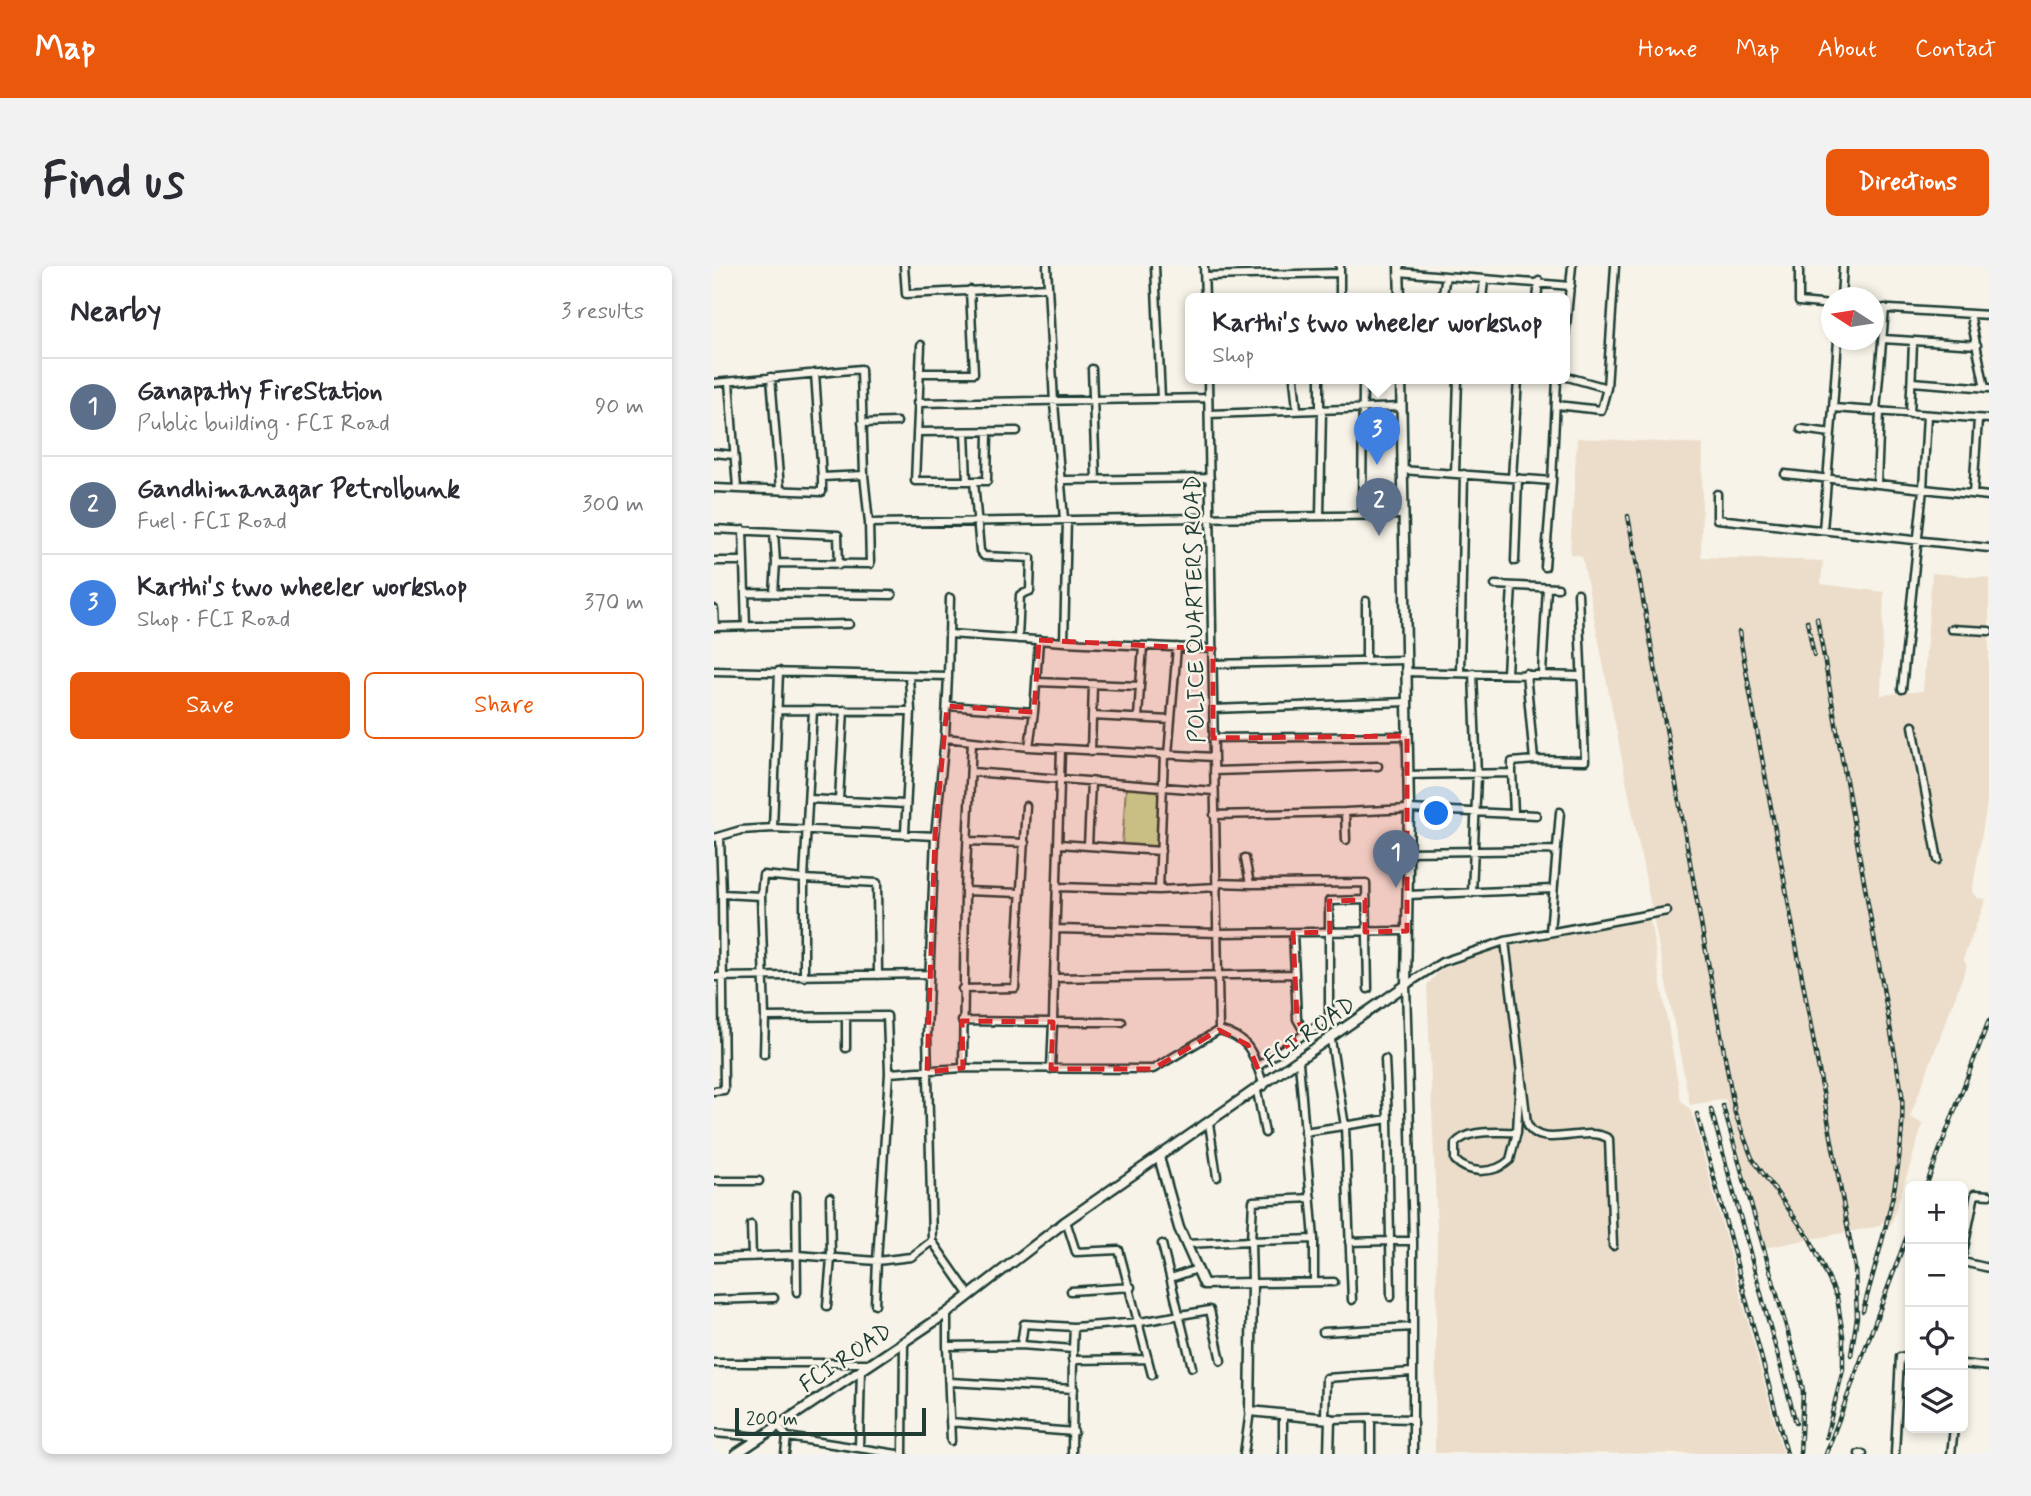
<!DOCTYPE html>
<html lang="en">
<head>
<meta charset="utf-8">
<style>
  :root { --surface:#fff; --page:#f2f2f3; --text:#2b2b33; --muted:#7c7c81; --line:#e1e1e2; --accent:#ea580c }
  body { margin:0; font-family:Mynerve,sans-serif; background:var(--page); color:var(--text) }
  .controls { position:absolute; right:21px; bottom:21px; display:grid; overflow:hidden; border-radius:10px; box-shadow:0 4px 10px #0003 }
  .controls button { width:63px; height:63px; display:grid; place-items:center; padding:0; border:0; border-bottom:2px solid var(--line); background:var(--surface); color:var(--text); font:35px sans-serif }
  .compass { position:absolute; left:1107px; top:21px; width:63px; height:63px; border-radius:50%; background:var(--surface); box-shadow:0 4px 10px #0003; rotate:282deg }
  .scale { position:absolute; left:21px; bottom:18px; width:191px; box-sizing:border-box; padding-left:7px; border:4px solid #1f3d34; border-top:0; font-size:19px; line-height:24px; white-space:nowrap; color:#1f3d34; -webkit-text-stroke:5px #f7f3e8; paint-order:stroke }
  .you { position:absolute; left:723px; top:548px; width:24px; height:24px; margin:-18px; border:5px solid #fff; border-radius:50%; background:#1a73e8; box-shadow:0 0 0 10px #1a73e833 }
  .badge { display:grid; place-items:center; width:46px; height:46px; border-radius:50%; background:var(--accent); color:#fff; font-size:23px; font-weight:700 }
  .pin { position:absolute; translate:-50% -58px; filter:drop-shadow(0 2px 4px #0008) }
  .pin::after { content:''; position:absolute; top:37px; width:24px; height:21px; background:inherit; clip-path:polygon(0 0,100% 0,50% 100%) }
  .popup { position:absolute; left:471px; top:27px; width:385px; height:91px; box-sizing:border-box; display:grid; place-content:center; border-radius:10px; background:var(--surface); filter:drop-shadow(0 2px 5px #0005); font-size:23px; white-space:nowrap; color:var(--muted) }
  .popup b { font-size:26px; color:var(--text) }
  .popup::after { content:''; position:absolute; left:50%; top:100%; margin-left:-14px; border:14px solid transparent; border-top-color:var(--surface) }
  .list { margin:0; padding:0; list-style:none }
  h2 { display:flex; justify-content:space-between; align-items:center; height:91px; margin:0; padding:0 28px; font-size:30px }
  h2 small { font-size:23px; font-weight:400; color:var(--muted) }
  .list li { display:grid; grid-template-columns:46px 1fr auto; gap:21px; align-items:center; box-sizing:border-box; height:98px; padding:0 28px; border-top:2px solid var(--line) }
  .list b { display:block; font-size:26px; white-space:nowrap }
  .list p { margin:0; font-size:23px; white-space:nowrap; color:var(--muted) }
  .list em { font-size:23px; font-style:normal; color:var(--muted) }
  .actions { display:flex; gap:14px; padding:21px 28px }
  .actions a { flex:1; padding:16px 0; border:2px solid var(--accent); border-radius:10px; text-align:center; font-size:24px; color:var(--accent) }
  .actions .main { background:var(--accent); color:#fff }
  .icon { flex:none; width:38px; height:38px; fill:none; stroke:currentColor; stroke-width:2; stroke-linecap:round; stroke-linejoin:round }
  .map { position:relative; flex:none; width:1275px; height:1188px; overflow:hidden; border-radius:10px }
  header { display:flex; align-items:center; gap:42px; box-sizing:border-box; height:98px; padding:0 35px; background:var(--accent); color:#fff }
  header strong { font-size:33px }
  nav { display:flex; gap:38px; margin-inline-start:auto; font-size:24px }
  .intro { display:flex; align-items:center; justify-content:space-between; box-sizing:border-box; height:168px; padding:0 42px }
  h1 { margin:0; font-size:49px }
  .button { padding:18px 32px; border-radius:10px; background:var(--accent); color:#fff; font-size:24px; font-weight:700 }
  main { display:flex; gap:42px; padding:0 42px }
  aside { flex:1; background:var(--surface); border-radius:10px; box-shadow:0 4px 10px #0003 }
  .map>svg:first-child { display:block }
</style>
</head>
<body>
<header>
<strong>Map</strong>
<nav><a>Home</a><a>Map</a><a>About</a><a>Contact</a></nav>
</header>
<div class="intro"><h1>Find us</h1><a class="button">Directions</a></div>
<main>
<aside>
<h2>Nearby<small>3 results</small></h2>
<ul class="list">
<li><span class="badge" style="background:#5c6f8a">1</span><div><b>Ganapathy FireStation</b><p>Public building · FCI Road</p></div><em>90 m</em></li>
<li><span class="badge" style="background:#5c6f8a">2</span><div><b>Gandhimanagar Petrolbunk</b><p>Fuel · FCI Road</p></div><em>300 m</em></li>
<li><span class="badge" style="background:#3f7fe0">3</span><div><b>Karthi's two wheeler workshop</b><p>Shop · FCI Road</p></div><em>370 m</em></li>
</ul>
<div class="actions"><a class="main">Save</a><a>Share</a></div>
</aside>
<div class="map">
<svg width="1275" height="1188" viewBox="0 0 1275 1188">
  <rect width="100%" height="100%" fill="#f7f3e8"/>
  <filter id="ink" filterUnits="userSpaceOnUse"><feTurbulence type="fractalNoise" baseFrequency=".0143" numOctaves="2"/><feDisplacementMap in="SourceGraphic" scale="14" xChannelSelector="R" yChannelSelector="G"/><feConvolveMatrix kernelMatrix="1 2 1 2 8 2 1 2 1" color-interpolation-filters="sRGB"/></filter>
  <g filter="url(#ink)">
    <!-- built -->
    <path fill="#ecddca" d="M 863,172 L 989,178 L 987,291 L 1109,295 L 1107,318 L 1170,326 L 1167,429 L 1209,425 L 1218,307 L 1275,312 L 1275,525 L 1258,626 L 1263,632 L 1272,633 L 1249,693 L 1253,699 L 1196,851 L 1209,858 L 1177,959 L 1168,956 L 1166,960 L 1050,982 L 1011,833 L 976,839 L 868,290 L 856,288 Z
      M 936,654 L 967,835 L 976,843 L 980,854 L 1069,1188 L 721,1187 L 723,963 L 713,719 L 726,704 L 778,683 Z"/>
    <!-- green -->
    <path fill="#c6e49c" stroke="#729068" stroke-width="2" d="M 412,521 L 447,523 L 445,583 L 408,580 Z"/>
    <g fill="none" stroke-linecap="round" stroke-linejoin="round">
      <defs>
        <path id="street" d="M 190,0 L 192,28 L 334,21
          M 333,0 L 340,137 L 350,253
          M 441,0 L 447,133
          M 490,0 L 491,33
          M 626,0 L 626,33
          M 1085,0 L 1085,36 L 1118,39
          M 685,6 L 732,10
          M 491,10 L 626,7
          M 1127,32 L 1129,0
          M 728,33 L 732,10 L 857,20
          M 768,33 L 770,15
          M 823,33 L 825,15
          M 1160,42 L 1275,49
          M 1256,48 L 1271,122
          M 1169,73 L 1263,79
          M 1124,74 L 1119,142 L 1275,153
          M 207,79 L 201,215 L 253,215
          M 850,80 L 858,0
          M 378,103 L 382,213
          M 101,107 L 108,211
          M 206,107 L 260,107 L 256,24
          M 850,110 L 893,122 L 901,0
          M 57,111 L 66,223
          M 580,113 L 583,143
          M 606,113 L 606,143
          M 15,116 L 23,222
          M 1198,116 L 1275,122
          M 0,117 L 147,103 L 150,209
          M 203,137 L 494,132
          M 843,139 L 887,144 L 893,122
          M 1162,145 L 1171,42
          M 495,148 L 688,141
          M 1196,148 L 1199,77
          M 148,157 L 183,156
          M 1087,163 L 1117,167
          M 203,166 L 303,165
          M 251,166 L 253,215 L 273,215 L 274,166
          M 0,187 L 20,189
          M 688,204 L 838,215 L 843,113
          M 741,207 L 744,113
          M 1071,208 L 1275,230
          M 798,212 L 804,113
          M 349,214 L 496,212
          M 260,215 L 266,285 L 270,290 L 317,292 L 316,325 L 306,329 L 304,373
          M 1163,218 L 1166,145
          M 0,222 L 108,226 L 108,211 L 150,209 L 155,257 L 689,249
          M 1003,228 L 1003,253 L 1275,282
          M 1259,228 L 1264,153
          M 648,249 L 649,113
          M 606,250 L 608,143
          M 353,254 L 350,376 L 499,383
          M 0,263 L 60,266 L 62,297 L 156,298 L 155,257
          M 29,264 L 32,361
          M 1109,264 L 1119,142
          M 60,266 L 124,269 L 125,299
          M 0,295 L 30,295
          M 801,295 L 804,212
          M 831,301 L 838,215
          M 781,319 L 844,322
          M 31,327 L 178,329
          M 60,327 L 62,297
          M 0,343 L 1,361
          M 0,361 L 135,358
          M 1237,363 L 1275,365
          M 235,368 L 350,376
          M 652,395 L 652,335
          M 499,398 L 691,394
          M 0,405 L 234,410 L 231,472
          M 65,405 L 59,562 L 221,570 L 231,472 L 315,481 L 500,491 L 494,113
          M 692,406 L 866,410
          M 746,407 L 750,208
          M 793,407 L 798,320
          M 812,407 L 820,494 L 871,495 L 864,327
          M 828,407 L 833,322
          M 195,410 L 197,445
          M 234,410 L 236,332
          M 322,416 L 426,420 L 429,380
          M 1188,423 L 1209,223 L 1213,149
          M 233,440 L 320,446 L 325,374
          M 499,443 L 693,436
          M 63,444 L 197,445 L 191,567
          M 378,450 L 457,454
          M 424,452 L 426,420
          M 1199,460 L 1224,594
          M 499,472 L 693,470
          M 258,475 L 251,625 L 249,802 L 439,803 L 505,764 L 500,491
          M 315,481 L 320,446
          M 347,483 L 340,712 L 581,708 L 579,667
          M 377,485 L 379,418
          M 454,489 L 463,381
          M 500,505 L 664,500
          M 258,506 L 500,525
          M 798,507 L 798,496 L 820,494
          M 693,509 L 798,507 L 800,547
          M 95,533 L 191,538
          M 125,534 L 130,444
          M 500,549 L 631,546
          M 221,570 L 213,768 L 218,975 L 255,1028
          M 0,572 L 27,564 L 59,562
          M 6,572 L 8,628
          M 632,574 L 631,546 L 695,543 L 822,549
          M 255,575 L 311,577
          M 345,578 L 447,585
          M 374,580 L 377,516
          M 694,586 L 842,584
          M 531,592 L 536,618 L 652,617 L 654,723
          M 503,617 L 536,618
          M 344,621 L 445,624 L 503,621
          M 445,624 L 450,489
          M 251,625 L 306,627
          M 758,627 L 763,509 L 759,407
          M 694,629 L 839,623
          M 47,630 L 51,751 L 173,750 L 175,807
          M 343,663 L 505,667 L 693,665
          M 836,666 L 846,546
          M 791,675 L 813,857 C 826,887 872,857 895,873 L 899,980
          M 581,708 L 583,753 L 591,767
          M 0,711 L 214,708
          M 90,711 L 90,613 L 163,617 L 164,709
          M 248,723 L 301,722 L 312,540
          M 132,751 L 132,782
          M 248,755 L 339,756 L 340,712
          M 505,764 C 539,773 539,790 550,820
          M 617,774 L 631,860 L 638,1034
          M 50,788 L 51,751
          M 585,796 L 600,973 L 600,1016
          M 543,801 L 615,751 L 615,635 L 651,634
          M 337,803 L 339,756 L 408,756
          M 0,825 L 10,824 L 8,628 L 47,630 L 49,609 L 90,613 L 99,444
          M 543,825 L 551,867
          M 495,857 L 503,911
          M 590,866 L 674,853 L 671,793
          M 803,866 C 783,867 755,862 741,878 L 741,894 C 755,909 781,908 796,894 L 803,866 L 806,808
          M 0,915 L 45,915
          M 82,929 L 83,1026
          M 597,932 L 539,935 L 537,975 L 600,973
          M 352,955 L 362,986 L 405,984 L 438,1109
          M 37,959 L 38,991
          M 218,975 L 197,991 L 163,995 L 175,807 L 249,802
          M 635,976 L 676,975 L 674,853
          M 448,978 L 478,1101
          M 472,978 L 537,975 L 538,1017 L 620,1016
          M 1249,987 L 1261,928 L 1275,929
          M 0,992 L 83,989 L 163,995 L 161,1038
          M 1249,996 L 1275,1002
          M 457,1012 L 483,1003
          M 357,1025 L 417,1021
          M 677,1031 L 676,975 L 699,975
          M 0,1034 L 60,1032
          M 113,1040 L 117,992 L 116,931
          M 233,1047 L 233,1080 L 307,1079 L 359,1083 L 358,1188
          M 609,1066 L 699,1061
          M 307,1079 L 310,1058 L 360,1061 L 426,1056 L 496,1044 L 507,1095
          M 233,1080 L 237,1175
          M 359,1083 L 360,1061
          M 358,1094 L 434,1093
          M 0,1097 L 155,1097
          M 1249,1098 L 1275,1101
          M 236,1116 L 360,1123
          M 611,1151 L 612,1112 L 698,1106
          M 657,1152 L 699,1153
          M 616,1153 L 657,1152 L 657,1188
          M 236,1156 L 360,1166
          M 64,1159 L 73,1171 L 71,1188
          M 0,1167 L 46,1171
          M 73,1171 L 183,1188
          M 145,1182 L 147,1103
          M 189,1188 L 190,1075
          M 530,1188 L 536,1145
          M 569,1188 L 569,1148
          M 699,1188 L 699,975 L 692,719 L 728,696 L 791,675 L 953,645
          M 1145,1188 L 1149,1188
          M 1181,1188 L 1186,1091 L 1196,1092
          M 1237,1188 L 1240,1162"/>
        <path id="secondary" d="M 685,0 L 686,33
          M 445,891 L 465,962 L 490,1018 L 538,1017 L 536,1145 L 616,1153 L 615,1188
          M 22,1188 L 233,1047 L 352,955 L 692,719 L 695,543 L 687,113"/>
      </defs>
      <!-- street casing -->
      <use href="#street" stroke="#1f3d34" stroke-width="11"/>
      <!-- secondary casing -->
      <use href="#secondary" stroke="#1f3d34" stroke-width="13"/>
      <!-- street -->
      <use href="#street" stroke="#f7f3e8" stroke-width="6"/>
      <!-- secondary -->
      <use href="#secondary" stroke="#f7f3e8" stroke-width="8"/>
      <defs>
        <path id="rail" d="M 914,250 L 1021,847 L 1038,892 L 1096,973 L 1123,1031 L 1129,1070 L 1129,1104 L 1112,1171
          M 1103,352 L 1188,828 C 1192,902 1168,974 1149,1045
          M 1093,355 L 1100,389
          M 1025,366 L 1141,1002 L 1143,1051 L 1137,1089
          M 1009,840 L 1086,1109 L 1089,1126 L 1086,1188
          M 997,843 L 1082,1157
          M 983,848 L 1073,1188
          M 1212,920 L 1275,754
          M 1112,1188 L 1196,962"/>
      </defs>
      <!-- rail casing -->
      <use href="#rail" stroke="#1f3d34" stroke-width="4.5"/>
      <!-- rail -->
      <use href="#rail" stroke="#f7f3e8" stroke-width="2" stroke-dasharray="5" stroke-linecap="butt"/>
    </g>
  </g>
  <!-- marked area -->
  <path fill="#d62828" fill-opacity="0.2" stroke="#d62828" stroke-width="5" stroke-dasharray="14 9" stroke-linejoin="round" d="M 325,374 L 499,383 L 499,472 L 693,470 L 693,665 L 651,666 L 651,634 L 615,635 L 616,666 L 579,667 L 583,753 L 591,767 L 543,801 L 534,779 L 505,764 L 439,803 L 337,803 L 339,756 L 248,755 L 249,802 L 213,806 L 221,570 L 233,440 L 320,446 Z"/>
  <g text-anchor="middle" stroke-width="5" stroke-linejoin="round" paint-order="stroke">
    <!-- street labels -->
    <g font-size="23" fill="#1f3d34" stroke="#f7f3e8">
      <text transform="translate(480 343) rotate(-91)" y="8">POLICE QUARTERS ROAD</text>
      <text transform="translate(595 765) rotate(-35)" y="8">FCI ROAD</text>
      <text transform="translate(131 1091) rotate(-34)" y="8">FCI ROAD</text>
    </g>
  </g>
</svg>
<div class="controls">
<button>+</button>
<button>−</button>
<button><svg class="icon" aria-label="locate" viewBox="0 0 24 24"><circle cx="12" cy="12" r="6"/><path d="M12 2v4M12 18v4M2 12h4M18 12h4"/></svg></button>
<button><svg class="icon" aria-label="layers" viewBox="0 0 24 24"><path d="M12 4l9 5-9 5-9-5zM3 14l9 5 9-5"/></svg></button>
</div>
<svg class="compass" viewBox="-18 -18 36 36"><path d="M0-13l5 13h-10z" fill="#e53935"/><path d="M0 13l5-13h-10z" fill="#7c7c81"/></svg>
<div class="scale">200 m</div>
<div class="you"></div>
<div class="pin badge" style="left:682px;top:622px;background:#5c6f8a">1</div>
<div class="pin badge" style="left:665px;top:270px;background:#5c6f8a">2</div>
<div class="pin badge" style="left:663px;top:199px;background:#3f7fe0">3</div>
<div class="popup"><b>Karthi's two wheeler workshop</b>Shop</div>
</div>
</main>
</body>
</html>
